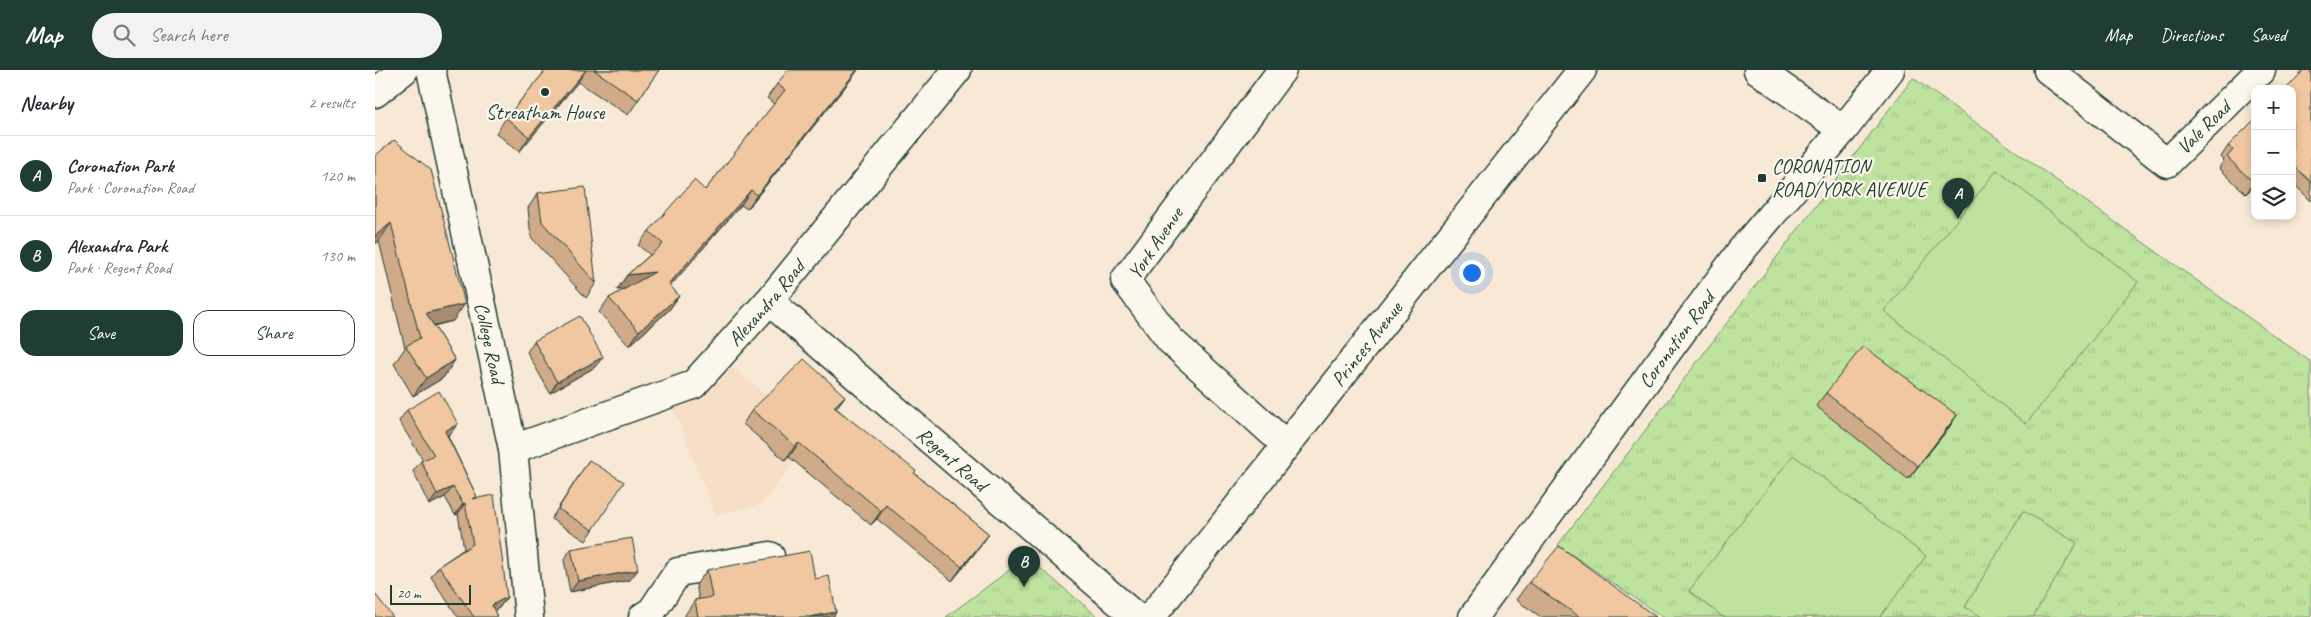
<!DOCTYPE html>
<html lang="en">
<head>
<meta charset="utf-8">
<style>
  :root { --surface:#fff; --page:#f2f2f3; --text:#2b2b33; --muted:#7c7c81; --line:#e1e1e2; --accent:#1f3d34 }
  body { margin:0; font-family:Caveat,sans-serif; background:var(--page); color:var(--text) }
  .controls { position:absolute; right:15px; top:15px; display:grid; overflow:hidden; border-radius:10px; box-shadow:0 2px 8px #0003 }
  .controls button { width:45px; height:45px; display:grid; place-items:center; padding:0; border:0; border-bottom:1px solid var(--line); background:var(--surface); color:var(--text); font:25px sans-serif }
  .scale { position:absolute; left:15px; bottom:12px; width:81px; box-sizing:border-box; padding-left:5px; border:2px solid #1f3d34; border-top:0; font-size:14px; line-height:18px; white-space:nowrap; color:#1f3d34; -webkit-text-stroke:4px #fbf7ec; paint-order:stroke }
  .you { position:absolute; left:1096px; top:202px; width:18px; height:18px; margin:-12px; border:4px solid #fff; border-radius:50%; background:#1a73e8; box-shadow:0 0 0 8px #1a73e833 }
  .badge { display:grid; place-items:center; width:32px; height:32px; border-radius:50%; background:var(--accent); color:#fff; font-size:16px; font-weight:700 }
  .pin { position:absolute; translate:-50% -41px; filter:drop-shadow(0 1px 2px #0008) }
  .pin::after { content:''; position:absolute; top:26px; width:18px; height:15px; background:inherit; clip-path:polygon(0 0,100% 0,50% 100%) }
  .list { margin:0; padding:0; list-style:none }
  h2 { display:flex; justify-content:space-between; align-items:center; height:65px; margin:0; padding:0 20px; font-size:21px }
  h2 small { font-size:16px; font-weight:400; color:var(--muted) }
  .list li { display:grid; grid-template-columns:32px 1fr auto; gap:15px; align-items:center; box-sizing:border-box; height:80px; padding:0 20px; border-top:1px solid var(--line) }
  .list b { display:block; font-size:19px; white-space:nowrap }
  .list p { margin:0; font-size:16px; white-space:nowrap; color:var(--muted) }
  .list em { font-size:16px; font-style:normal; color:var(--muted) }
  .actions { display:flex; gap:10px; padding:15px 20px }
  .actions a { flex:1; padding:11px 0; border:1px solid var(--accent); border-radius:15px; text-align:center; font-size:18px; color:var(--accent) }
  .actions .main { background:var(--accent); color:#fff }
  .icon { flex:none; width:28px; height:28px; fill:none; stroke:currentColor; stroke-width:2; stroke-linecap:round; stroke-linejoin:round }
  .map { position:relative; flex:none; width:1936px; height:547px; overflow:hidden }
  header { display:flex; align-items:center; gap:30px; box-sizing:border-box; height:70px; padding:0 25px; background:var(--accent); color:#fff }
  header strong { font-size:24px }
  nav { display:flex; gap:28px; margin-inline-start:auto; font-size:18px }
  .search { width:350px; height:45px; background:var(--page); display:flex; align-items:center; gap:12px; box-sizing:border-box; padding:0 18px; border-radius:28px; color:var(--muted); font-size:19px }
  main { display:flex }
  aside { flex:1; background:var(--surface) }
  .map>svg:first-child { display:block }
</style>
</head>
<body>
<header>
<strong>Map</strong>
<div class="search"><svg class="icon" aria-label="search" viewBox="0 0 24 24"><circle cx="10" cy="10" r="6"/><path d="M15 15l6 6"/></svg>Search here</div>
<nav><a>Map</a><a>Directions</a><a>Saved</a></nav>
</header>
<main>
<aside>
<h2>Nearby<small>2 results</small></h2>
<ul class="list">
<li><span class="badge">A</span><div><b>Coronation Park</b><p>Park · Coronation Road</p></div><em>120 m</em></li>
<li><span class="badge">B</span><div><b>Alexandra Park</b><p>Park · Regent Road</p></div><em>130 m</em></li>
</ul>
<div class="actions"><a class="main">Save</a><a>Share</a></div>
</aside>
<div class="map">
<svg width="1936" height="547" viewBox="0 0 1936 547">
  <defs>
    <pattern id="grass-tufts" width="24" height="20" patternUnits="userSpaceOnUse" patternTransform="scale(1.25)"><rect width="24" height="20" fill="#bee39e"/><path d="M3 7l-1-3M5 7V3M7 7l1-3M15 17l-1-3M17 17v-4M19 17l1-3" fill="none" stroke="#a3c489"/></pattern>
  </defs>
  <rect width="100%" height="100%" fill="#f8e9d6"/>
  <filter id="ink" filterUnits="userSpaceOnUse"><feTurbulence type="fractalNoise" baseFrequency=".02" numOctaves="2"/><feDisplacementMap in="SourceGraphic" scale="10" xChannelSelector="R" yChannelSelector="G"/><feConvolveMatrix kernelMatrix="1 2 1 2 8 2 1 2 1" color-interpolation-filters="sRGB"/></filter>
  <g filter="url(#ink)">
    <!-- built -->
    <path fill="#f6dfc6" d="M 348,287 L 437,368 L 386,434 L 340,445 L 296,332 Z"/>
    <!-- grass -->
    <path fill="url(#grass-tufts)" stroke="#6e9069" d="M 1538,8 L 1936,292 L 1936,547 L 1287,547 L 1183,475 Z
      M 652,487 L 723,547 L 571,547 Z"/>
    <!-- garden -->
    <path fill="#bee39e" stroke="#6e9069" d="M 1622,100 L 1763,212 L 1651,354 L 1509,241 Z
      M 1418,385 L 1551,486 L 1505,547 L 1348,547 L 1314,521 Z
      M 1648,441 L 1702,473 L 1658,547 L 1607,547 L 1590,537 Z"/>
    <g fill="none" stroke-linecap="round" stroke-linejoin="round">
      <defs>
        <g id="street">
          <path d="M 907,0 L 750,210 L 795,270 L 910,374"/>
          <path d="M 1383,0 L 1468,60"/>
          <path id="s1" d="M 1673,0 L 1792,93 L 1886,0"/>
          <path d="M 0,23 L 29,0"/>
          <path id="s2" d="M 394,231 L 761,547"/>
          <path id="s3" d="M 138,379 L 318,315 L 394,231 L 582,0"/>
          <path d="M 268,547 L 277,541 L 303,502 L 395,486"/>
          <path id="s4" d="M 776,547 L 1207,0"/>
          <path id="s5" d="M 1098,547 L 1366,181 L 1468,60 L 1515,0"/>
        </g>
        <g id="secondary">
          <path id="s6" d="M 56,0 L 138,379 L 154,547"/>
        </g>
      </defs>
      <!-- street casing -->
      <use href="#street" stroke="#1f3d34" stroke-width="31"/>
      <!-- secondary casing -->
      <use href="#secondary" stroke="#1f3d34" stroke-width="31"/>
      <!-- street -->
      <use href="#street" stroke="#fbf7ec" stroke-width="28"/>
      <!-- secondary -->
      <use href="#secondary" stroke="#fbf7ec" stroke-width="28"/>
    </g>
    <!-- wall -->
    <path fill="#cfab8a" stroke="#1f3d34" d="M 171,0 L 284,0 L 253,45 L 203,12 L 144,82 L 121,63 L 131,48 Z
      M 1936,0 L 1936,131 L 1917,112 L 1917,19 Z
      M 478,7 L 372,139 L 366,135 L 295,216 L 304,226 L 294,240 L 254,276 L 224,242 L 234,228 L 250,219 L 242,220 L 252,205 L 275,185 L 263,175 L 274,161 L 330,120 L 399,34 L 392,28 L 402,14 Z
      M 1880,49 L 1880,115 L 1871,124 L 1844,98 L 1849,90 L 1846,87 L 1853,76 Z
      M 0,86 L 78,251 L 59,256 L 80,290 L 68,308 L 38,326 L 19,294 L 30,278 L 4,171 L 0,174 Z
      M 163,123 L 221,213 L 211,228 L 156,167 L 153,138 Z
      M 159,271 L 220,297 L 175,323 L 152,282 Z
      M 1451,323 L 1582,345 L 1573,359 L 1533,409 L 1441,336 Z
      M 470,326 L 461,338 L 539,403 L 614,464 L 604,478 L 577,511 L 502,449 L 496,455 L 414,387 L 410,390 L 368,354 L 377,340 Z
      M 32,340 L 75,364 L 73,366 L 102,427 L 100,429 L 132,527 L 124,538 L 119,540 L 122,547 L 83,547 L 56,507 L 64,496 L 89,479 L 83,444 L 80,445 L 70,427 L 54,435 L 38,401 L 46,391 L 48,390 L 24,351 Z
      M 214,390 L 218,460 L 211,471 L 176,449 Z
      M 196,479 L 255,510 L 195,522 L 189,490 Z
      M 332,500 L 440,509 L 461,542 L 458,547 L 310,547 L 310,545 L 320,530 L 324,529 L 321,515 Z
      M 1154,512 L 1281,547 L 1166,547 L 1141,530 Z"/>
    <!-- shaded-wall -->
    <path fill="#a98b71" stroke="#1f3d34" d="M 211,0 L 203,12 L 144,82 L 154,67 Z
      M 482,0 L 483,0 L 478,7 L 372,139 L 382,125 Z
      M 1880,112 L 1880,115 L 1871,124 L 1879,113 Z
      M 376,120 L 366,135 L 284,229 L 294,214 Z
      M 16,153 L 4,171 L 0,174 L 0,166 Z
      M 280,202 L 270,216 L 242,220 L 252,205 Z
      M 304,226 L 294,240 L 254,276 L 264,261 Z
      M 90,234 L 78,251 L 42,259 L 51,243 Z
      M 228,287 L 220,297 L 175,323 L 182,312 Z
      M 80,290 L 68,308 L 38,326 L 51,308 Z
      M 470,326 L 460,340 L 459,337 Z
      M 1582,345 L 1573,359 L 1533,409 L 1543,396 Z
      M 83,354 L 75,364 L 63,372 L 70,361 Z
      M 424,373 L 414,387 L 410,390 L 420,376 Z
      M 78,417 L 70,427 L 54,435 L 62,424 Z
      M 90,433 L 83,444 L 80,445 L 88,434 Z
      M 511,435 L 502,449 L 496,455 L 506,441 Z
      M 614,464 L 604,478 L 577,511 L 587,497 Z
      M 263,500 L 255,510 L 195,522 L 203,511 Z
      M 132,527 L 124,538 L 109,546 L 117,535 Z
      M 461,542 L 458,547 L 434,547 Z"/>
    <!-- building -->
    <path fill="#f1c7a1" stroke="#1f3d34" d="M 171,0 L 211,0 L 154,67 L 131,48 Z
      M 219,0 L 284,0 L 263,30 Z
      M 413,0 L 482,0 L 382,125 L 376,120 L 294,214 L 304,226 L 264,261 L 234,228 L 280,202 L 252,205 L 288,174 L 274,161 L 319,110 L 330,120 L 410,20 L 402,14 Z
      M 1929,0 L 1936,0 L 1936,112 L 1918,95 L 1917,96 L 1917,19 L 1911,19 Z
      M 1880,49 L 1880,112 L 1879,113 L 1852,87 L 1858,80 L 1853,76 Z
      M 19,70 L 56,100 L 90,234 L 51,243 L 80,290 L 51,308 L 31,276 L 45,268 L 16,153 L 0,166 L 0,86 Z
      M 210,117 L 221,213 L 167,152 L 163,123 Z
      M 205,246 L 228,287 L 182,312 L 159,271 Z
      M 1488,276 L 1582,345 L 1543,396 L 1451,323 Z
      M 429,289 L 470,326 L 459,337 L 541,401 L 539,403 L 614,464 L 587,497 L 511,435 L 506,441 L 424,373 L 420,376 L 377,340 Z
      M 64,321 L 83,354 L 70,361 L 102,427 L 97,429 L 119,425 L 132,527 L 117,535 L 122,547 L 99,547 L 64,496 L 98,474 L 90,433 L 88,434 L 78,417 L 62,424 L 46,391 L 59,385 L 32,340 Z
      M 214,390 L 249,412 L 218,460 L 183,439 Z
      M 257,468 L 263,500 L 203,511 L 196,479 Z
      M 1184,476 L 1281,547 L 1205,547 L 1154,512 Z
      M 435,481 L 440,509 L 454,506 L 461,542 L 434,547 L 323,547 L 320,530 L 337,527 L 332,500 Z
      M 0,524 L 18,547 L 0,547 Z"/>
  </g>
  <!-- markers -->
  <g fill="#1f3d34" stroke="#fbf7ec" stroke-width="2">
    <circle cx="170" cy="22" r="5"/>
    <rect x="1382" y="103" width="10" height="10" rx="2.5"/>
  </g>
  <g text-anchor="middle" stroke-width="4.5" stroke-linejoin="round" paint-order="stroke">
    <!-- poi labels -->
    <g font-size="20" fill="#1f3d34" stroke="#fbf7ec">
      <text x="170" y="49">Streatham House</text>
      <text x="1397" y="103" text-anchor="start">CORONATION<tspan x="1397" dy="23">ROAD/YORK AVENUE</tspan></text>
    </g>
    <!-- street labels -->
    <g font-size="20" fill="#1f3d34" stroke="#fbf7ec">
      <text dy="7" stroke="none"><textPath href="#s1" startOffset="202">Vale Road</textPath></text>
      <text transform="translate(780 173) rotate(-56)" y="7">York Avenue</text>
      <text dy="7" stroke="none"><textPath href="#s3" startOffset="301">Alexandra Road</textPath></text>
      <text dy="7" stroke="none"><textPath href="#s5" startOffset="344">Coronation Road</textPath></text>
      <text dy="7" stroke="none"><textPath href="#s6" startOffset="279">College Road</textPath></text>
      <text dy="7" stroke="none"><textPath href="#s4" startOffset="348">Princes Avenue</textPath></text>
      <text dy="7" stroke="none"><textPath href="#s2" startOffset="242">Regent Road</textPath></text>
    </g>
  </g>
</svg>
<div class="controls">
<button>+</button>
<button>−</button>
<button><svg class="icon" aria-label="layers" viewBox="0 0 24 24"><path d="M12 4l9 5-9 5-9-5zM3 14l9 5 9-5"/></svg></button>
</div>
<div class="scale">20 m</div>
<div class="you"></div>
<div class="pin badge" style="left:1583px;top:149px">A</div>
<div class="pin badge" style="left:649px;top:517px">B</div>
</div>
</main>
</body>
</html>
